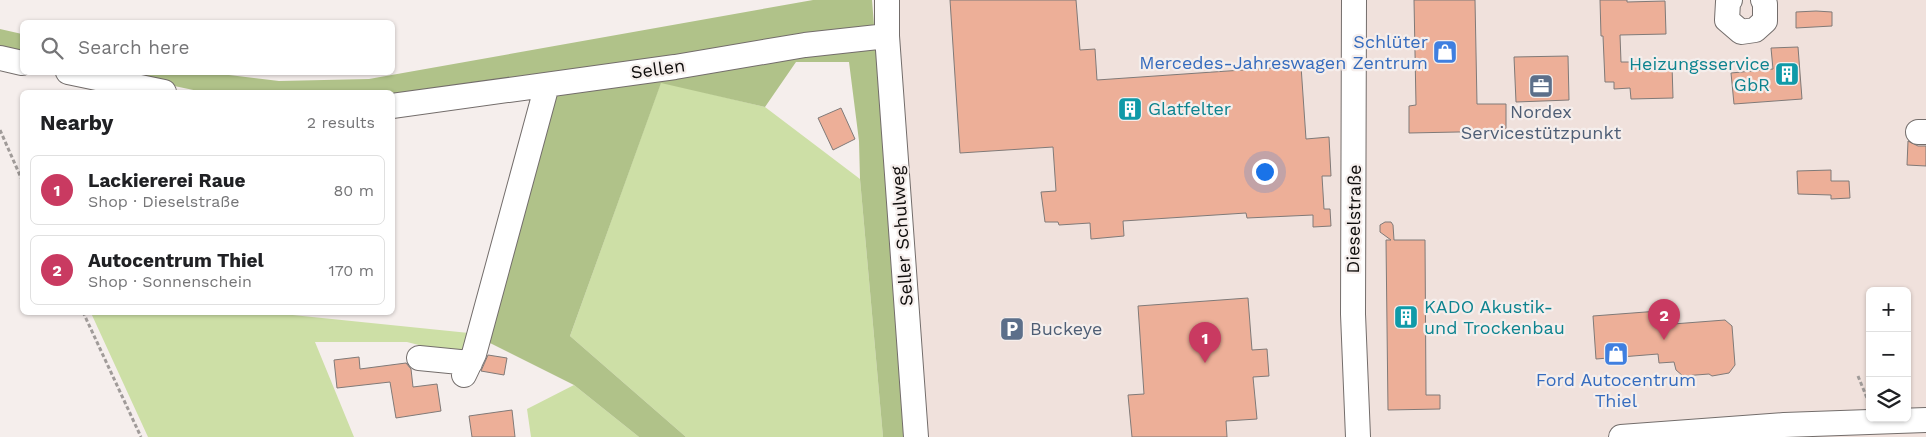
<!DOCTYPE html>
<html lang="en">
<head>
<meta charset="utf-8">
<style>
  :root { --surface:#fff; --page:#f6f6f6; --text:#202124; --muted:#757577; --line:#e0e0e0; --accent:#c93a61 }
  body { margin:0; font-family:"Work Sans",sans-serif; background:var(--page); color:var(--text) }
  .controls { position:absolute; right:15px; bottom:15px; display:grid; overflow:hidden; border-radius:8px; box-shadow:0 1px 4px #0004 }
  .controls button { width:45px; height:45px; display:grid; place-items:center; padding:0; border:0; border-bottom:1px solid var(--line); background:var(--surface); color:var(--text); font:25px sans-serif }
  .you { position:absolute; left:1264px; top:171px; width:18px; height:18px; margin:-12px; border:4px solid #fff; border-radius:50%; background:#1a73e8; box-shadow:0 0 0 8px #1a73e833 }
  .badge { display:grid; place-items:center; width:32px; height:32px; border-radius:50%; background:var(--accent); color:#fff; font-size:16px; font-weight:700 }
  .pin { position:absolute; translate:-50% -41px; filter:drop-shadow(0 1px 2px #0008) }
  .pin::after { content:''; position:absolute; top:26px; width:18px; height:15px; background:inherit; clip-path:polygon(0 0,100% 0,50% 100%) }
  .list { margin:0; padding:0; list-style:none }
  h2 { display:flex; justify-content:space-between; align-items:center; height:65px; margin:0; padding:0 20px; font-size:21px }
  h2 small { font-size:16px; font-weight:400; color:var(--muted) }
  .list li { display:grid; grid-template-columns:32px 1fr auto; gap:15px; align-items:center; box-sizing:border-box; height:70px; margin:0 10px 10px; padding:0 10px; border:1px solid var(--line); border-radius:8px }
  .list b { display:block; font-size:19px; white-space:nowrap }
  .list p { margin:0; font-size:16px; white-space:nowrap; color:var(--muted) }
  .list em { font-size:16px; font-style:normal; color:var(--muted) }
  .icon { flex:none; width:28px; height:28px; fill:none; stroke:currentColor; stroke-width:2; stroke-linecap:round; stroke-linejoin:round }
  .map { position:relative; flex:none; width:1926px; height:437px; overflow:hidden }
  .search { position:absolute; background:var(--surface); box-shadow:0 1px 4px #0004; left:20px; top:20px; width:375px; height:55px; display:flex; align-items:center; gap:12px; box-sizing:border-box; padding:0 18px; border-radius:8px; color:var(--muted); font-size:19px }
  .panel { position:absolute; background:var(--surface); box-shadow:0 1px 4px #0004; left:20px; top:90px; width:375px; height:225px; border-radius:8px }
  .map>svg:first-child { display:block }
</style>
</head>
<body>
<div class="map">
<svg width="1926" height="437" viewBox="0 0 1926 437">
  <rect width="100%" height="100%" fill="#f5eeec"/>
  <!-- built -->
  <path fill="#f0e1dc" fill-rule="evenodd" d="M 899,0 L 1926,0 L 1926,437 L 928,437 L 899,36 ZM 1870,291 L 1907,291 L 1907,418 L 1870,418 Z"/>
  <!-- green -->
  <path fill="#cddfa6" d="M 661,82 L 765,107 L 860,179 L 883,437 L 686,437 L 570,336 Z
    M 91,313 L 273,313 L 469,333 L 462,356 L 407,342 L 315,342 L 354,437 L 148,437 Z
    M 574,385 L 639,437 L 531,437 L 527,409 Z"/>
  <!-- forest -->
  <path fill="#b0c289" d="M 813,0 L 872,0 L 907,437 L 883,437 L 860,179 L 859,141 L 849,62 L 796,62 L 765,107 L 661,83 L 570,336 L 686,437 L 639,437 L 574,385 L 490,343 L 556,71 L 393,94 L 203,92 L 112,73 L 204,72 L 279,81 L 369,79 Z
    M 0,29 L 22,34 L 22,53 L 0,48 Z"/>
  <!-- building -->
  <path fill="#edaf98" stroke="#807a78" d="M 950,0 L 1076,0 L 1080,50 L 1095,49 L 1097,80 L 1301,66 L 1306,139 L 1329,137 L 1331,176 L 1322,176 L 1324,209 L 1330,209 L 1331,226 L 1313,227 L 1313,215 L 1247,218 L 1246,213 L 1123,221 L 1124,236 L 1091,239 L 1090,223 L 1059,225 L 1058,222 L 1045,222 L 1041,192 L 1056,191 L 1053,147 L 960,153 Z
    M 1414,0 L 1475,0 L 1477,104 L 1506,104 L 1506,131 L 1409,133 L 1409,106 L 1416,105 Z
    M 1600,0 L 1627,0 L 1627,2 L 1665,1 L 1666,34 L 1620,35 L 1621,62 L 1642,62 L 1642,66 L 1672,65 L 1673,98 L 1631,99 L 1630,88 L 1614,89 L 1614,82 L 1605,82 L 1603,36 L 1601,36 Z
    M 1816,11 L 1832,12 L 1832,26 L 1796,28 L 1796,12 Z
    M 1798,47 L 1802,99 L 1734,104 L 1731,73 L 1773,69 L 1771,48 Z
    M 1568,56 L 1569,100 L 1516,102 L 1514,57 Z
    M 841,108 L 855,139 L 833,150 L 818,118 Z
    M 1908,141 L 1918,146 L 1926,146 L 1926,166 L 1907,165 Z
    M 1831,170 L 1831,181 L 1849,181 L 1850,198 L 1831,199 L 1831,195 L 1798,194 L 1797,171 Z
    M 1385,222 L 1391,222 L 1393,225 L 1394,240 L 1425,240 L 1426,395 L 1440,395 L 1440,409 L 1388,410 L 1386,240 L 1391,240 L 1380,232 L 1380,225 Z
    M 1248,298 L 1252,350 L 1267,349 L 1269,376 L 1253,377 L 1257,419 L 1226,421 L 1227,437 L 1132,437 L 1128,395 L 1144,394 L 1138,306 Z
    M 1672,310 L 1673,324 L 1725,320 L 1732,326 L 1735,365 L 1729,373 L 1712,376 L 1709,374 L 1683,376 L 1676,370 L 1674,362 L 1659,363 L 1658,354 L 1596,359 L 1593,316 Z
    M 488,355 L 507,358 L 504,375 L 481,371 Z
    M 359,357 L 360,369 L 406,363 L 411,369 L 413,387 L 437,384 L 441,411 L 396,418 L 390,382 L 337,388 L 334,360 Z
    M 512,410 L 515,437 L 472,437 L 469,416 Z"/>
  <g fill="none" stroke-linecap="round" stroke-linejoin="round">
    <defs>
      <path id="minor" d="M 887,0 L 887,36 L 916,437
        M 1354,0 L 1353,314 L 1358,437
        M 1730,0 L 1728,2 L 1727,20 L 1741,32 L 1755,30 L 1765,21 L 1765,4 L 1763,0
        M 0,58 L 22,63
        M 68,72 L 164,92
        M 392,106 L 675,67 L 805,45 L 887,36
        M 1918,132 L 1926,132
        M 419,358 L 470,363
        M 464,375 L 474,354 L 547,85
        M 1621,437 L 1784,425 L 1926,420"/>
    </defs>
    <!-- minor casing -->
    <use href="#minor" stroke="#736d6b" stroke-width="26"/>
    <!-- path -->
    <path stroke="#a09b99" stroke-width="3" stroke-dasharray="4 2.5" stroke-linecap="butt" d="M 0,130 L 22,180
      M 83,312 L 141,437
      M 1858,376 L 1869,403"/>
    <!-- minor -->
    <use href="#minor" stroke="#fff" stroke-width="24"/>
  </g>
  <!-- icons -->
  <defs>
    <symbol id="shop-square" viewBox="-11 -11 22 22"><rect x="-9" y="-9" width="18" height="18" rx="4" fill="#3f7fe0" stroke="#f5eeec"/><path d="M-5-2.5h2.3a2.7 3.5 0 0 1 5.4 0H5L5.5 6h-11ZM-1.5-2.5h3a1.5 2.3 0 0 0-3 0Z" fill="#fff"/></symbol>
    <symbol id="building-square" viewBox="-11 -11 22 22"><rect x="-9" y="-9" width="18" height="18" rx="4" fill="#0f9aa8" stroke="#f5eeec"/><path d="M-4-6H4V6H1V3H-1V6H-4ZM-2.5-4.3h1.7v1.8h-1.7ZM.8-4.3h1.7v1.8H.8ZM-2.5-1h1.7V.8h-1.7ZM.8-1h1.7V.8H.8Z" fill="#fff"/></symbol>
    <symbol id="office-square" viewBox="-11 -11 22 22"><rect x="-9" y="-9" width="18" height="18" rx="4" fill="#5c6f8a" stroke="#f5eeec"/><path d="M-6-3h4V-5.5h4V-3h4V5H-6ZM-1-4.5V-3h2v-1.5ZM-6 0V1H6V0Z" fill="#fff"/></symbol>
    <symbol id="parking-square" viewBox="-11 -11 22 22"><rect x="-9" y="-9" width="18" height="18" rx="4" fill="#5c6f8a" stroke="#f5eeec"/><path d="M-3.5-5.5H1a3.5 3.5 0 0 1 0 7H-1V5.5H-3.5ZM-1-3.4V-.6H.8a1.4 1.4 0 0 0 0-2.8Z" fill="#fff"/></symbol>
  </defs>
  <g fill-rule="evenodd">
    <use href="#shop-square" x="1431" y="38" width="28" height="28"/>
    <use href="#building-square" x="1773" y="60" width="28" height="28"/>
    <use href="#office-square" x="1527" y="72" width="28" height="28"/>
    <use href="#building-square" x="1116" y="95" width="28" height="28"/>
    <use href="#building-square" x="1392" y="303" width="28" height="28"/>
    <use href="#parking-square" x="998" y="315" width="28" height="28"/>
    <use href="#shop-square" x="1602" y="340" width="28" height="28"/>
  </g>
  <g text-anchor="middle" stroke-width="4.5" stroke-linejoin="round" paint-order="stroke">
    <!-- shop labels -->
    <g font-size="18" fill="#366cbe" stroke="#f5eeec" text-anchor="end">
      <text x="1428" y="48">Schlüter<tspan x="1428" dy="21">Mercedes-Jahreswagen Zentrum</tspan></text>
      <text x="1616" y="386" text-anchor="middle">Ford Autocentrum<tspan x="1616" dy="21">Thiel</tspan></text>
    </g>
    <!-- culture labels -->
    <g font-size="18" fill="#0d838f" stroke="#f5eeec" text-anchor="start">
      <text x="1770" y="70" text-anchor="end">Heizungsservice<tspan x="1770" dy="21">GbR</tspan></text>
      <text x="1148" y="115">Glatfelter</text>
      <text x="1424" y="313">KADO Akustik-<tspan x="1424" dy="21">und Trockenbau</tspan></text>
    </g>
    <!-- street labels -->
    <g font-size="18" fill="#0f0d0c" stroke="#f5eeec">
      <text transform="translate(658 69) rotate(-8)" y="6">Sellen</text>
      <text transform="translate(1354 219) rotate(-89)" y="6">Dieselstraße</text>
      <text transform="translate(902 236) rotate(-94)" y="6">Seller Schulweg</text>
    </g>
    <!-- service labels -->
    <g font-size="18" fill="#4e5e75" stroke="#f5eeec">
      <text x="1541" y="118">Nordex<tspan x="1541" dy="21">Servicestützpunkt</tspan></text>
      <text x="1030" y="335" text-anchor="start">Buckeye</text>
    </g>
  </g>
</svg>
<div class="controls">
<button>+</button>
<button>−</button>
<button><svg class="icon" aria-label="layers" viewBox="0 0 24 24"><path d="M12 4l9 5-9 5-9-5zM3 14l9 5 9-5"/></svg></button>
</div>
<div class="you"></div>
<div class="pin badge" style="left:1205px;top:363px">1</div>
<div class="pin badge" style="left:1664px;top:340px">2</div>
<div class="search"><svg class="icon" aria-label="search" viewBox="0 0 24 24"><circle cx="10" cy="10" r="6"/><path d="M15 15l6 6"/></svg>Search here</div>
<section class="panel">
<h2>Nearby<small>2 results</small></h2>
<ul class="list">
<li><span class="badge">1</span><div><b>Lackiererei Raue</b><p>Shop · Dieselstraße</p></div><em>80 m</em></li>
<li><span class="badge">2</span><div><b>Autocentrum Thiel</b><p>Shop · Sonnenschein</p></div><em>170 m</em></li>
</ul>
</section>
</div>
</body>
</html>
